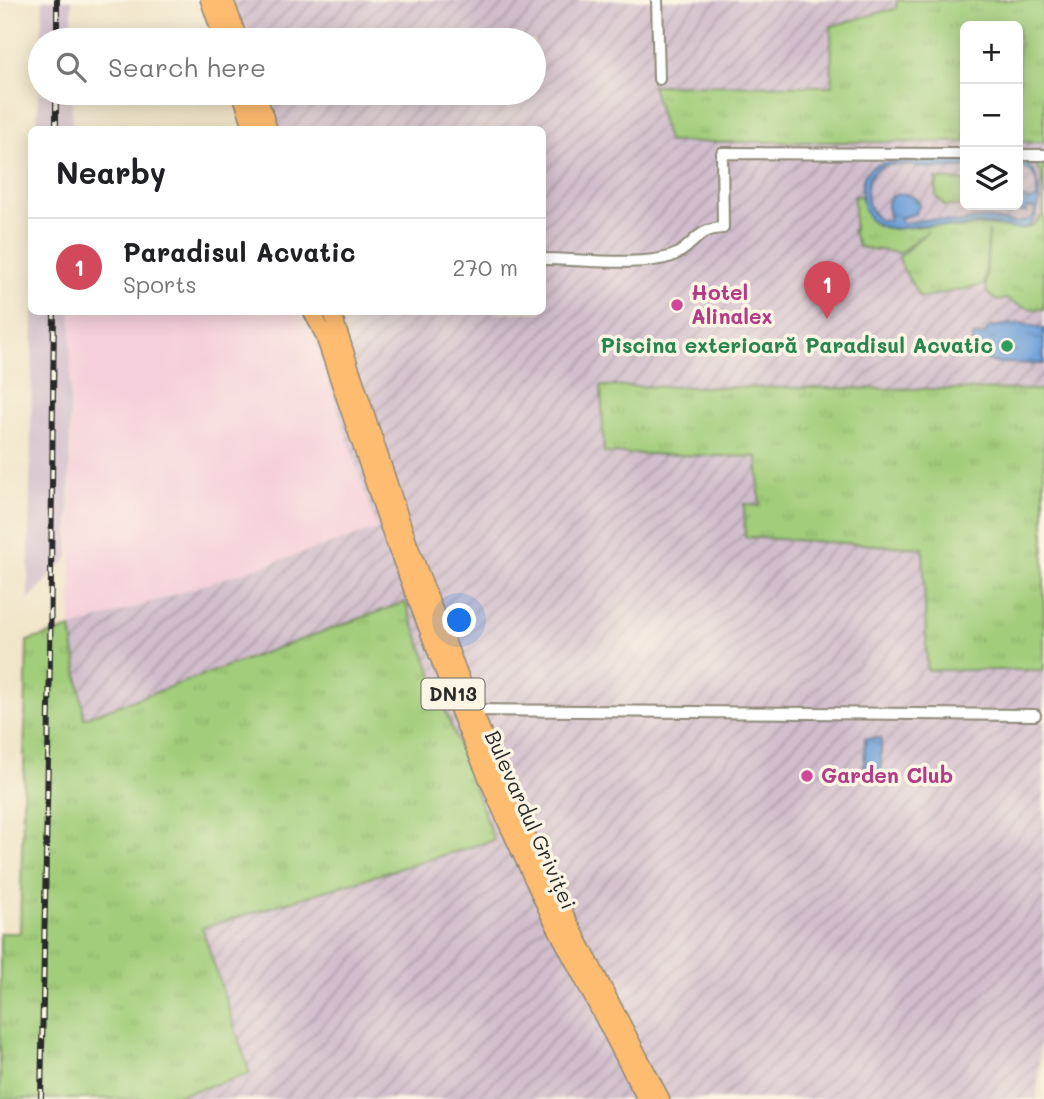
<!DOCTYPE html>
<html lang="en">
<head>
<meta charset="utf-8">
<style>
  :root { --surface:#fff; --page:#f2f2f2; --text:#202124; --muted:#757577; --line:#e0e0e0; --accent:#d1495b }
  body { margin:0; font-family:Mali,sans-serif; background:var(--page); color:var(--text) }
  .controls { position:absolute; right:21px; top:21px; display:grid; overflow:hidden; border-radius:10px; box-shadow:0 4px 18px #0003 }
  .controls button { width:63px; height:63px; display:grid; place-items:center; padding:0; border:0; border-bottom:2px solid var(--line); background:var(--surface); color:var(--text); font:35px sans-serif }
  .you { position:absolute; left:460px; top:621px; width:24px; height:24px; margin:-18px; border:5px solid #fff; border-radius:50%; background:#1a73e8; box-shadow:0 0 0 10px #1a73e833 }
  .badge { display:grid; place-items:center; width:46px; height:46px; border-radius:50%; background:var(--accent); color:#fff; font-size:23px; font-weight:700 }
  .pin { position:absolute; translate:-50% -58px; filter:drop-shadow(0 2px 4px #0008) }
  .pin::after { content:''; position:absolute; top:37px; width:24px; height:21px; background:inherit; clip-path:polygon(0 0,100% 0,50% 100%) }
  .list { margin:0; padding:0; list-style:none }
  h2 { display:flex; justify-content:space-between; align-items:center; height:91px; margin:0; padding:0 28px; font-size:30px }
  h2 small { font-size:23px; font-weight:400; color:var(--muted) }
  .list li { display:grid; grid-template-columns:46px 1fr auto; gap:21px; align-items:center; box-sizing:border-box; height:98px; padding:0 28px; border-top:2px solid var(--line) }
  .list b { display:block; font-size:26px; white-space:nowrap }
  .list p { margin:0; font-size:23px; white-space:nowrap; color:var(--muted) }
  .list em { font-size:23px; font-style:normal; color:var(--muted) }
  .icon { flex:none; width:38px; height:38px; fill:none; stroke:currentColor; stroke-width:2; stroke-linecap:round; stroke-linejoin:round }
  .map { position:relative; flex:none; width:1044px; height:1099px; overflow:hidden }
  .search { position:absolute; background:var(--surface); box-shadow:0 4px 18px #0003; left:28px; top:28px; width:518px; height:77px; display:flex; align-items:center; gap:18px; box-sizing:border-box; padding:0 24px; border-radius:38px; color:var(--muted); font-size:26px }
  .panel { position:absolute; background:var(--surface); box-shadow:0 4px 18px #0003; left:28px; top:126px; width:518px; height:189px; border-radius:10px }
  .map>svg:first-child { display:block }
</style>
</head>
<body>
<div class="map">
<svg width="1044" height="1099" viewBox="0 0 1044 1099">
  <defs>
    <pattern id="industrial-furrows" width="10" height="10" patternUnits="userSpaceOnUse" patternTransform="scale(1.75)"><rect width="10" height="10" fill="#d1bdcc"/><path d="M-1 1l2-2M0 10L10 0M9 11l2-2" fill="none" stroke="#aa9aa6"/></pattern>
    <pattern id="grass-tufts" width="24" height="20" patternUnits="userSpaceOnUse" patternTransform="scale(1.75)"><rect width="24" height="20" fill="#a2cd7a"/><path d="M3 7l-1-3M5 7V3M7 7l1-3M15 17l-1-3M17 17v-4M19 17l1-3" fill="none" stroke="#8cb06a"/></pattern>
    <pattern id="water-ripples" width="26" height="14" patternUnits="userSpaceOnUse" patternTransform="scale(1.75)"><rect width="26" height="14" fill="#6ea0d9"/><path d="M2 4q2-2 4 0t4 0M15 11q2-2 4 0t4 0" fill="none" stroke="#5b83b0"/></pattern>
  </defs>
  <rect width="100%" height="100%" fill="#fcf5e5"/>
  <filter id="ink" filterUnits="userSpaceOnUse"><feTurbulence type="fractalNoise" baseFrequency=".0143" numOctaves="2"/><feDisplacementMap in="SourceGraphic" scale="14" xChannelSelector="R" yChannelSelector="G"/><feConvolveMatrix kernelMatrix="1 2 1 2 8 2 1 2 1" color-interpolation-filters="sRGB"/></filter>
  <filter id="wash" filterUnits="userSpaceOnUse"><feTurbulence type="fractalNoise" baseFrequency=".00686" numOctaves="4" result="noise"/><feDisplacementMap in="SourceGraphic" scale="28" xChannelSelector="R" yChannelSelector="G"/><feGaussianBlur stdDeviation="1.57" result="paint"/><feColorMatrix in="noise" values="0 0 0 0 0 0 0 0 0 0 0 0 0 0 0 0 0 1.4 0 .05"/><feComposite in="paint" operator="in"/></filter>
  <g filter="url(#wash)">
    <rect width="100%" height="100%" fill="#f1e5c9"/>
    <!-- built -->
    <path fill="#f5cfdb" d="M 71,312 L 306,312 L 377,529 L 71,628 Z"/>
    <!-- industrial -->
    <path fill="url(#industrial-furrows)" fill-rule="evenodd" d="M 205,0 L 1044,0 L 1044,988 L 1037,1099 L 166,1099 L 250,1074 L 201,928 L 494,839 L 405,602 L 83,718 L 71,628 L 377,529 L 306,312 L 542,312 L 542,130 L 246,129 L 234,93 L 534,93 L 534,40 L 218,40 ZM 965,26 L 1018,26 L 1018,205 L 965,205 Z"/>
    <!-- railway -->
    <path fill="#d1bdcc" d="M 43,0 L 72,0 L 72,40 L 41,40 Z
      M 40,62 L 40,93 L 72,93 L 72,129 L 37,129 Z
      M 33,312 L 71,312 L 69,557 L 28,600 Z"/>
    <!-- grass -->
    <path fill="url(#grass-tufts)" stroke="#667c52" stroke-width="2" d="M 897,0 L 1044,0 L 1044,142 L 1018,142 L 1018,26 L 965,26 L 965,142 L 668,142 L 652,85 L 832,86 L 831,26 L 896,8 Z
      M 1022,158 L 1044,158 L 1044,309 C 1030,310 1018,306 1006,299 L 997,301 L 987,293 L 986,285 L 989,230 L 984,285 L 920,298 L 902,267 L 899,257 L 928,231 L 899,253 L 859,247 L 852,230 L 854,230 L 854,196 L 861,196 L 869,219 L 875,224 L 893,229 L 934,225 L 961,228 L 982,225 L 1025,229 L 1034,225 L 1043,214 L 1044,203 L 1041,173 L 1037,167 Z
      M 936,179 L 965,181 L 965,205 L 1000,205 L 1000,207 L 945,206 L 936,196 Z
      M 601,386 L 1044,390 L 1044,670 L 927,670 L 923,548 L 745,537 L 744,504 L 760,506 L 757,457 L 604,453 Z
      M 405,602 L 494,840 L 202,928 L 250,1074 L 166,1099 L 0,1099 L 0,933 L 20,933 L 27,641 L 71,628 L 84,718 Z"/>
    <!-- water -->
    <path fill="url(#water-ripples)" stroke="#4c6682" stroke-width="2" d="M 896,161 L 965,162 L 965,168 C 954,168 943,169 932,168 C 907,166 867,154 867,192 C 867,204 870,213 880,220 L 888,221 L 890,217 C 889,213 887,210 887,206 C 887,190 914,190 920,205 L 915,214 L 900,218 L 902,223 L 933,219 L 956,223 L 983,218 L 1017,223 L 1028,220 L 1034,215 L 1036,208 L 1026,208 L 1026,212 L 1020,212 L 1018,209 L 1001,209 L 1001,205 L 1018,205 L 1020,198 L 1025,198 L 1027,201 L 1036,199 C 1038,183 1037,168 1018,167 L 1019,161 C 1044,165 1044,211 1030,225 C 1017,234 1002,225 988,224 C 978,223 971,226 961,227 C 952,229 944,226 935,225 C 916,223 895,234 876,224 C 866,219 863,208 862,197 C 859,170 872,163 896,161 Z
      M 1021,323 L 1044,329 L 1044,364 L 995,363 L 989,361 L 982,354 L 971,352 L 973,336 L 983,335 L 990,327 Z
      M 865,738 L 881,738 L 881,778 L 864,778 Z"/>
  </g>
  <g filter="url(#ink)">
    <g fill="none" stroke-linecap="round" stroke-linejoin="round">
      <defs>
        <path id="minor" d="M 657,0 L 659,79
          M 1018,155 L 1044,155
          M 542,259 C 578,259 640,267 672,256 C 694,248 694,229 723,228 L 722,153 L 965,154
          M 473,710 L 1035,715"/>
        <path id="primary" d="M 209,0 L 223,40
          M 225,0 L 239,40
          M 241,93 L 253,130
          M 257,93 L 269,130
          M 312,312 L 323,333 L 392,536 L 464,724 L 506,821 L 550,916 L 646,1099
          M 332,312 L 409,545 L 473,710 L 518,816 L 557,899 L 661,1099"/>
      </defs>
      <!-- minor casing -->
      <use href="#minor" stroke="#8e887a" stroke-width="14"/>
      <!-- primary casing -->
      <use href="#primary" stroke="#8e887a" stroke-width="19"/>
      <!-- minor -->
      <use href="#minor" stroke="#fff" stroke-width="10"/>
      <!-- primary -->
      <use href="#primary" stroke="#febc70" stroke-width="16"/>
      <defs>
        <path id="rail" d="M 57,40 L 57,0
          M 56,130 L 56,93
          M 41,1099 L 50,660 L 54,312"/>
      </defs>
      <!-- rail casing -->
      <use href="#rail" stroke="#2b2b2b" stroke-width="6"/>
      <!-- rail -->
      <use href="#rail" stroke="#fcf5e5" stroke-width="3.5" stroke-dasharray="10" stroke-linecap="butt"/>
    </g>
  </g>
  <!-- markers -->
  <g fill="#d1479c" stroke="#fcf5e5" stroke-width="2.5">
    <circle cx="677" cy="305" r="7"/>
    <circle cx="807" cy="776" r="7"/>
  </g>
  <circle fill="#2e9e5b" stroke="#fcf5e5" stroke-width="2.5" cx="1007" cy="346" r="7"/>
  <g text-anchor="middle" stroke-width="7" stroke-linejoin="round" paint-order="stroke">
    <!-- shield labels -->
    <rect fill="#fcf5e5" stroke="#6a6863" stroke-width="2" x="421.5" y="678.5" width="63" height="31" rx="5"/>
    <g font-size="19" font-weight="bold" fill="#2b2b2b">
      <text x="453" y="701">DN13</text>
    </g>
    <!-- hotel labels -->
    <g font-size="21" font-weight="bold" fill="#b23c85" stroke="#fcf5e5" text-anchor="start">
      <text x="691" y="300">Hotel<tspan x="691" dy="24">Alinalex</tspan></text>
      <text x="821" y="783">Garden Club</text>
    </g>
    <!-- leisure labels -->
    <g font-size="21" font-weight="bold" fill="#27864d" stroke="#fcf5e5" text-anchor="end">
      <text x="993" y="353">Piscina exterioară Paradisul Acvatic</text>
    </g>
    <!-- street labels -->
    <g font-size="21" fill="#2b2b2b" stroke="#fcf5e5">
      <text transform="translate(530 820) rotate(66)" y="7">Bulevardul Griviței</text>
    </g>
  </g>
</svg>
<div class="controls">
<button>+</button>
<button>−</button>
<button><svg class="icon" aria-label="layers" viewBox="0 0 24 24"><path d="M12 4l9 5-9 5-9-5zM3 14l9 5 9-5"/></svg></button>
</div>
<div class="you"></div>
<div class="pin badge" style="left:827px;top:319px">1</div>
<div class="search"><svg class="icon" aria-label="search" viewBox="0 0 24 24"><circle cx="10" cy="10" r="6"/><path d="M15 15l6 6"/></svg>Search here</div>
<section class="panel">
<h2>Nearby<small></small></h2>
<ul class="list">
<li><span class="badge">1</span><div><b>Paradisul Acvatic</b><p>Sports</p></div><em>270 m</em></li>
</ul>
</section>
</div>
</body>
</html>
